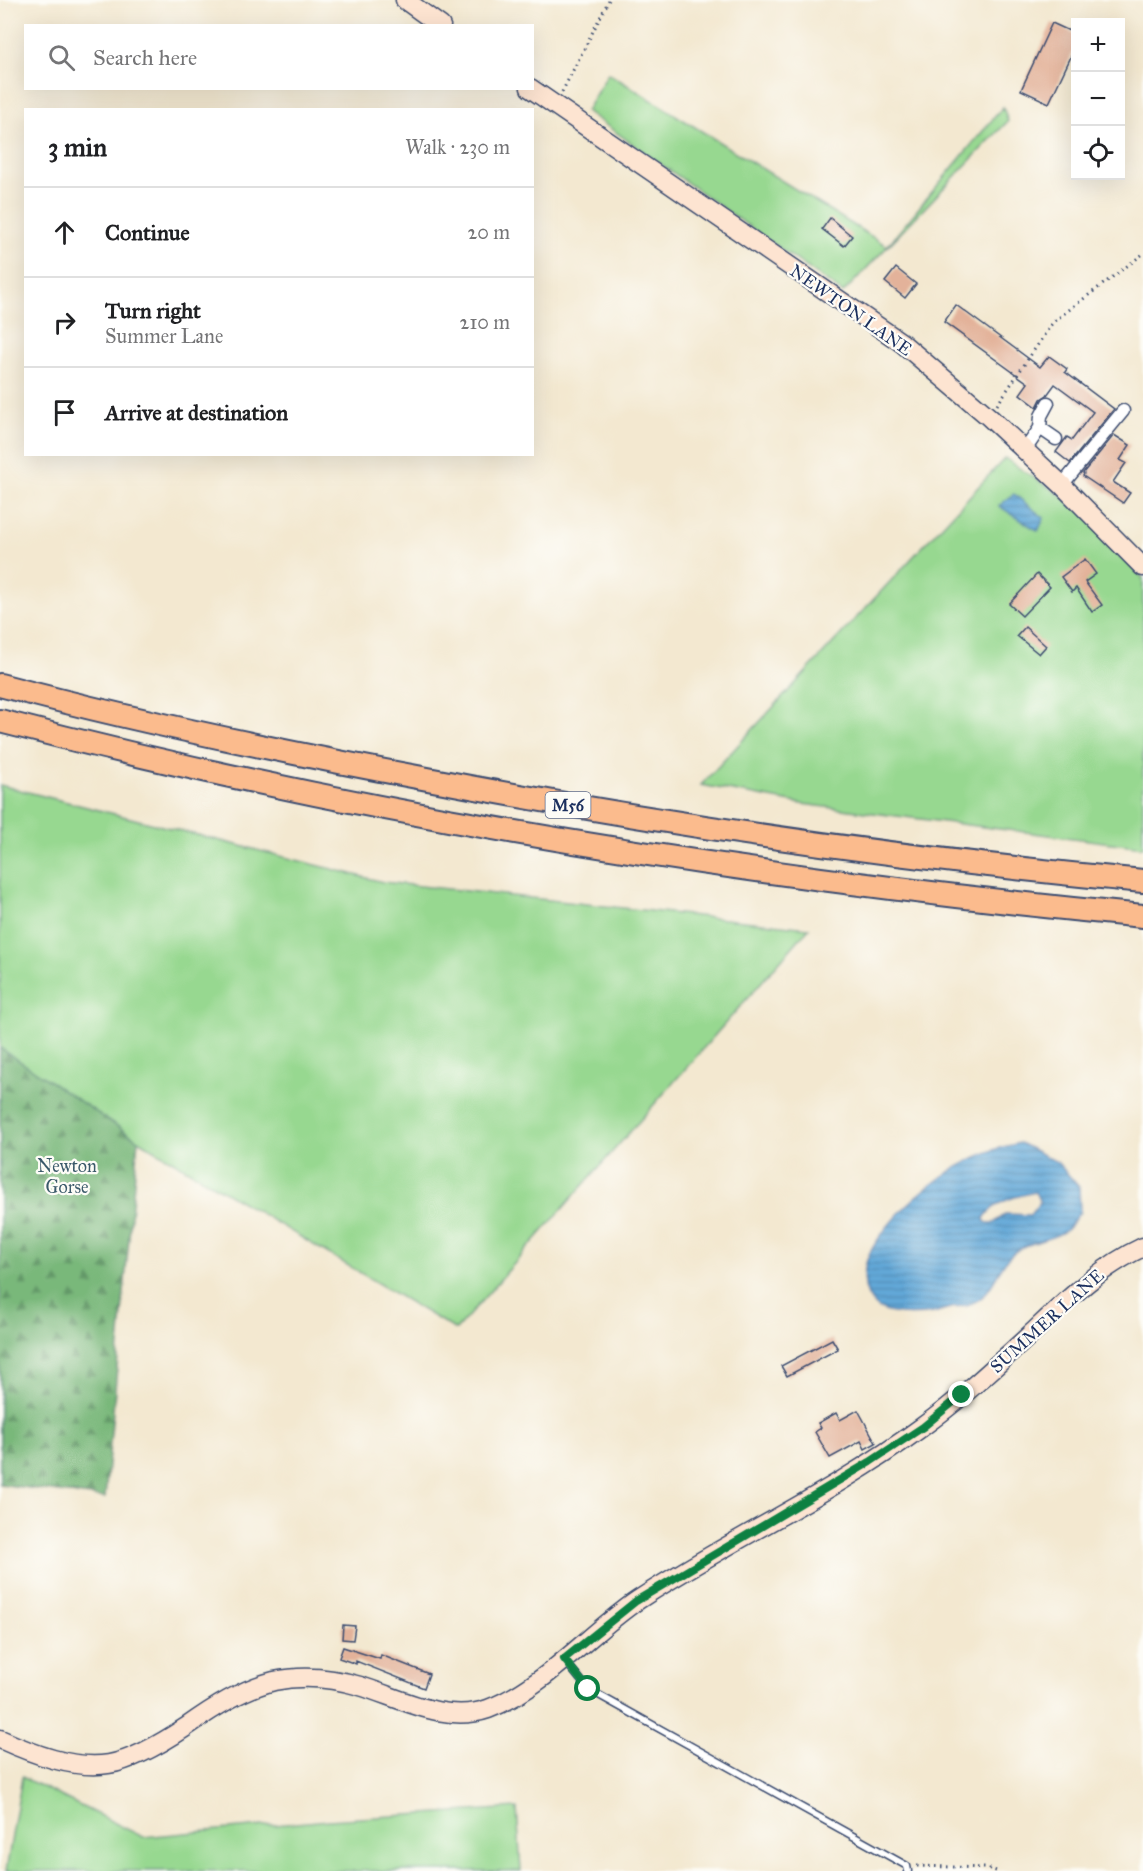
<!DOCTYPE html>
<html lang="en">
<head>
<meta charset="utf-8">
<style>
  :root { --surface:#fff; --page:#f6f6f6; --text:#202124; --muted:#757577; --line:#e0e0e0 }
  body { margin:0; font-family:"IM FELL Great Primer",serif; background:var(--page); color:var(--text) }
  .controls { position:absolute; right:18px; top:18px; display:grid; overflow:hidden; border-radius:0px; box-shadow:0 6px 24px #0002 }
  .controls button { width:54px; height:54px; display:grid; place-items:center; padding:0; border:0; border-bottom:2px solid var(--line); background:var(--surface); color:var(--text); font:30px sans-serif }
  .stop { position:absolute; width:18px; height:18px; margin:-14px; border:4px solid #0b8043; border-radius:50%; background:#fff }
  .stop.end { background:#0b8043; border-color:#fff; box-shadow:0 2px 6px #0008 }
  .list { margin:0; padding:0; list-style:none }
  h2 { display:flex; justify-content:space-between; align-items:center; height:78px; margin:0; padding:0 24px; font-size:26px }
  h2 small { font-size:20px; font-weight:400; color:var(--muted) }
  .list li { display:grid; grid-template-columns:39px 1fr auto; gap:18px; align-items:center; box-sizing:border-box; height:90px; padding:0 24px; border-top:2px solid var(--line) }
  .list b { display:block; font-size:22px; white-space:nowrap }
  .list p { margin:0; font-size:20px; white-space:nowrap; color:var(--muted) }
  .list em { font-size:20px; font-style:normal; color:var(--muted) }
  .icon { flex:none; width:33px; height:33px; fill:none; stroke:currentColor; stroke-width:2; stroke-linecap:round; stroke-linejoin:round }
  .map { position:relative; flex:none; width:1143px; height:1871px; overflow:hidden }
  .search { position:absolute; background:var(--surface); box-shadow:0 6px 24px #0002; left:24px; top:24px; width:510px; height:66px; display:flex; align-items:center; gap:15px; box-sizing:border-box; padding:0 21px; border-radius:0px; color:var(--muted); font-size:22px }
  .panel { position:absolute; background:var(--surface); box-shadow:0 6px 24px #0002; left:24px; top:108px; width:510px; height:348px; border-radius:0px }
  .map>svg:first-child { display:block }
</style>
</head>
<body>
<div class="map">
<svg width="1143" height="1871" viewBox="0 0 1143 1871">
  <defs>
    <pattern id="forest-firs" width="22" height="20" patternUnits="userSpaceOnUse" patternTransform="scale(1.5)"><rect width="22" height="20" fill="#79b87a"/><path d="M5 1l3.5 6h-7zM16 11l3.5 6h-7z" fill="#629667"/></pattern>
    <pattern id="water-rules" width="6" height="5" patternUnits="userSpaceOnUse" patternTransform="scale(1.5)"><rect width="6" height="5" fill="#62a8d8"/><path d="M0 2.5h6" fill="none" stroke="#5089b2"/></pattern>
  </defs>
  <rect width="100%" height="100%" fill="#fdfcf7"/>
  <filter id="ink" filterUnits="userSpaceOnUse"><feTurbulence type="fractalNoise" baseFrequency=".0167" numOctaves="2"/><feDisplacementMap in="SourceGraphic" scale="12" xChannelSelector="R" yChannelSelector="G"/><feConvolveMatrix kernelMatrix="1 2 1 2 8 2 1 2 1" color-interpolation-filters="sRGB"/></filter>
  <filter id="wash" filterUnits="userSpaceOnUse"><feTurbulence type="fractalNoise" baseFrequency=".008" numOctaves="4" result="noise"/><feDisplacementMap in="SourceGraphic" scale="24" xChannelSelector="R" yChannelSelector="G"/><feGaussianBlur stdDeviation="1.35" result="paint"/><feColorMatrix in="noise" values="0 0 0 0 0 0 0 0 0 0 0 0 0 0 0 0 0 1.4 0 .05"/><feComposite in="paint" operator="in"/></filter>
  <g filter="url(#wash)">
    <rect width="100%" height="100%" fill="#f3e8d0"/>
    <!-- green -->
    <path fill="#97d890" stroke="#598477" stroke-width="1.5" d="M 608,73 L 887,246 L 1003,107 L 1008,121 L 843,293 L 586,111 Z
      M 1005,458 C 1030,477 1059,491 1082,512 C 1104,533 1123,556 1143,578 L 1143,847 L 802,804 L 701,785 Z
      M 0,785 L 383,882 L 809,928 L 456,1330 L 138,1140 L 0,1048 Z
      M 22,1777 L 143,1837 L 329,1820 L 517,1808 L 521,1871 L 6,1871 Z"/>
    <!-- forest -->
    <path fill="url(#forest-firs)" stroke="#4a746c" stroke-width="1.5" d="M 0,1048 L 138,1140 L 105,1498 L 0,1484 Z"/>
    <!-- water -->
    <path fill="url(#water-rules)" stroke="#3e6c9b" stroke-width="1.5" fill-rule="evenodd" d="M 1014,494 L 1044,518 L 1038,531 L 999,506 Z
      M 1020,1143 L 1057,1162 L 1079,1187 L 1080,1212 C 1075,1218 1071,1225 1066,1230 C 1051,1242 1025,1240 1009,1257 C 999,1268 995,1284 984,1295 C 973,1307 958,1305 943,1310 C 928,1316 890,1317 877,1307 C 860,1293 862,1266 872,1249 C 897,1206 947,1167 993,1150 C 1002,1147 1011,1145 1020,1143 ZM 1035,1192 L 1040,1202 L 1030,1215 L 1006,1214 L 992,1224 L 985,1222 L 984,1218 C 996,1200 1015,1197 1035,1192 Z"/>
    <g id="blocks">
      <!-- building -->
      <path fill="#e3b29a" d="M 1052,23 L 1076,34 L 1076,46 L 1049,103 L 1021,90 Z
        M 830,218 L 852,236 L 844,246 L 822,229 Z
        M 896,268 L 916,284 L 905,298 L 885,282 Z
        M 956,305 L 1040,367 L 1049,356 L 1067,369 L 1065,372 L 1114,409 L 1070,463 L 1056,452 L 1067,437 L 1072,440 L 1093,412 L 1055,384 L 1047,395 L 1041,399 L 1037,407 L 1020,394 L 1028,383 L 944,322 Z
        M 1114,435 L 1130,445 L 1120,460 L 1126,463 L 1113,482 L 1130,493 L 1123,503 L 1083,476 L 1084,474 L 1083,473 Z
        M 1085,559 L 1096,574 L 1085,582 L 1102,605 L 1092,612 L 1076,588 L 1072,592 L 1061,577 Z
        M 1037,574 L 1050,587 L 1022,616 L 1009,604 Z
        M 1025,627 L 1046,646 L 1039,654 L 1017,636 Z
        M 832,1339 L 838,1349 L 787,1376 L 781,1366 Z
        M 858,1410 L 876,1443 L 865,1449 L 861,1441 L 830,1458 L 815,1432 L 821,1428 L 818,1423 L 836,1413 L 840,1420 Z
        M 343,1625 L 355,1626 L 353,1640 L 342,1639 Z
        M 343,1647 L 380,1659 L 381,1655 L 429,1674 L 424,1688 L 356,1661 L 356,1664 L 339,1658 Z"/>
    </g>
  </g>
  <g filter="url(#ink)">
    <use href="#blocks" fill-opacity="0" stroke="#3b4b6f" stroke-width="1.5"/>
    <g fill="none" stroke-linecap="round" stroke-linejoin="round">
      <defs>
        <path id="lane" d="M 566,1662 L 588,1689 L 907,1866 L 908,1871"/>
        <path id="street" d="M 1040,428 L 1056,439
          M 1025,450 L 1040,428 L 1041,416 L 1048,403
          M 1062,485 L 1123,411"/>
        <path id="secondary" d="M 405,0 L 441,26
          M 530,88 L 902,343 L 989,417 L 1062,485 L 1143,567
          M 0,1739 C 31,1753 74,1770 109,1764 C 134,1760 165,1741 186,1727 C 213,1708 242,1689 274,1681 C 302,1675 333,1678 360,1686 C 400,1698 445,1724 488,1709 C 543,1689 590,1632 638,1600 C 731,1539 833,1493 922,1427 C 962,1398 997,1365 1033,1332 C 1067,1300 1100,1267 1143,1247"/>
        <path id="highway" d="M 0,685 C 143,723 288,753 433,780 C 668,825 905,859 1143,881
          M 0,721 C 373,818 760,879 1143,916"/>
      </defs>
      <!-- lane casing -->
      <use href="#lane" stroke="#3b4b6f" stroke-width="9"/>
      <!-- street casing -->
      <use href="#street" stroke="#3b4b6f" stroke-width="15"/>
      <!-- secondary casing -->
      <use href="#secondary" stroke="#3b4b6f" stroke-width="21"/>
      <!-- highway casing -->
      <use href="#highway" stroke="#3b4b6f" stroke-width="26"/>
      <!-- path -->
      <path stroke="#3b4b6f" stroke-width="3" stroke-dasharray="1.5 4.5" stroke-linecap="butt" d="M 562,92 L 609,0
        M 997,405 L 1053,322 L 1143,254
        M 917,1866 L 987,1868 L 996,1871"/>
      <!-- lane -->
      <use href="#lane" stroke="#fff" stroke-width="6"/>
      <!-- street -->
      <use href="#street" stroke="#fff" stroke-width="12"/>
      <!-- secondary -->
      <use href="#secondary" stroke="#fde4d1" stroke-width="18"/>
      <!-- highway -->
      <use href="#highway" stroke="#fbbb8d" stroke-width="22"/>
    </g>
  </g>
  <g fill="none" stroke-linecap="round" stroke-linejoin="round" filter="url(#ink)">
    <!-- route -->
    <path stroke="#0b8043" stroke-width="8" d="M 588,1689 L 564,1659 L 636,1601 L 870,1462 L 923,1427 L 962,1395"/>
  </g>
  <g text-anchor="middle" stroke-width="4.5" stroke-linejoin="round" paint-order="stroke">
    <!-- shield labels -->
    <rect fill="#fdfcf7" stroke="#5f6c8c" stroke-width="1.5" x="545.5" y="792" width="45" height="26" rx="4.5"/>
    <g font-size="16" font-weight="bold" fill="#1b2f5e">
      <text x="568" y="811">M56</text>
    </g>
    <!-- street labels -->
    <g font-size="18" fill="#1b2f5e" stroke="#fdfcf7">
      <text transform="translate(851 310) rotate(35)" y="6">NEWTON LANE</text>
      <text transform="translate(1047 1321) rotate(-42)" y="6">SUMMER LANE</text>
    </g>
    <!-- park labels -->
    <g font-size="18" fill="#3a596a" stroke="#fdfcf7">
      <text x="67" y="1172">Newton<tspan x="67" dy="21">Gorse</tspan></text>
    </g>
  </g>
</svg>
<div class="controls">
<button>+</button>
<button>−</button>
<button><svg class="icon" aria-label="locate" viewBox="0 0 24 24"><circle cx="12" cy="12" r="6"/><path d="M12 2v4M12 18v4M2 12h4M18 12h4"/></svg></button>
</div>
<div class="stop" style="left:588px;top:1689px"></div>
<div class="stop end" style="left:962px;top:1395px"></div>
<div class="search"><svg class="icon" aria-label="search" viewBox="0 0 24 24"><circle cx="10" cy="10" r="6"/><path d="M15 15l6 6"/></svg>Search here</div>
<section class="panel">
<h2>3 min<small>Walk · 230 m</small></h2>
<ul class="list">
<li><svg class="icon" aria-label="ahead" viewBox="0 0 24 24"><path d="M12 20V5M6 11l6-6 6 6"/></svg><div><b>Continue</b></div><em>20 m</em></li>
<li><svg class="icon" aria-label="right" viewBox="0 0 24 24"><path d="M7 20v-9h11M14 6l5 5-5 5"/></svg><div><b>Turn right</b><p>Summer Lane</p></div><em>210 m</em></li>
<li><svg class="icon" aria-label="arrive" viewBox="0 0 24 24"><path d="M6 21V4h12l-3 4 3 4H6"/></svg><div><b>Arrive at destination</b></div></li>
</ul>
</section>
</div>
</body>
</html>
